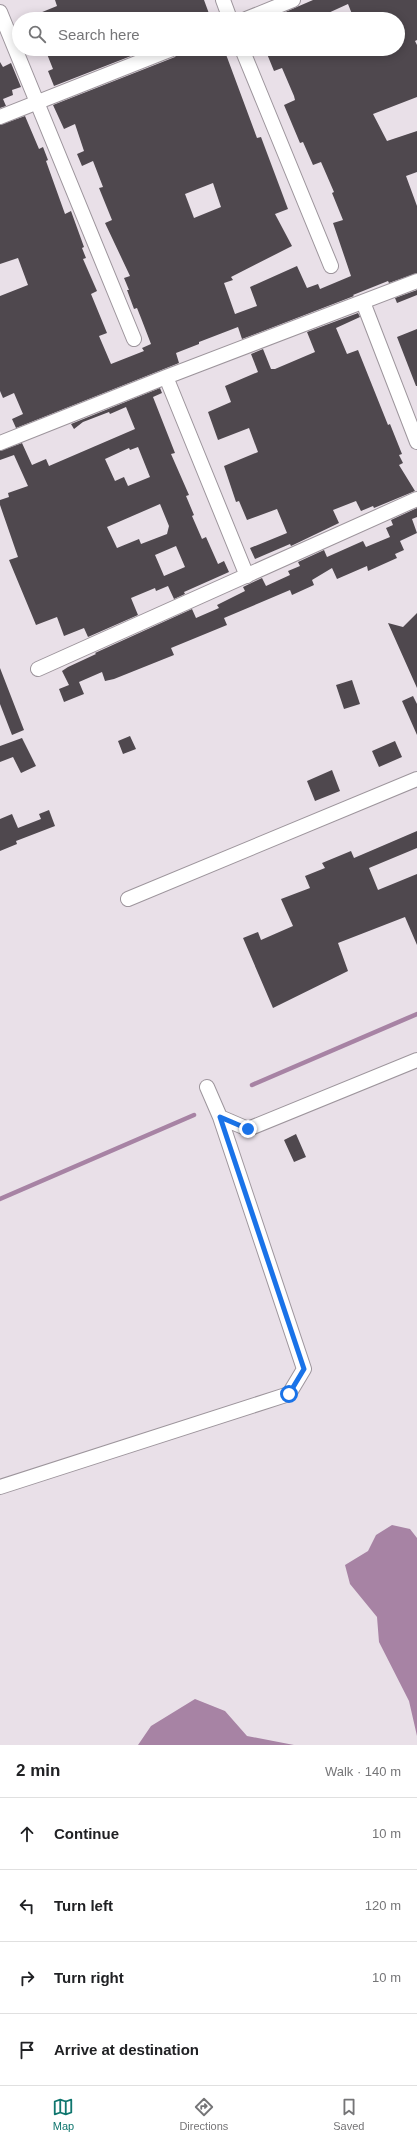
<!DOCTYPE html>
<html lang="en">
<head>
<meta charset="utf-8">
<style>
  :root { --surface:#fff; --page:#f2f2f2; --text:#202124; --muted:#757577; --line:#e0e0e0; --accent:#0f766e }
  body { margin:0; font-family:Helvetica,sans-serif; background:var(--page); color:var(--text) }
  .stop { position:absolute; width:12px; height:12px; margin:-9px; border:3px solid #1a73e8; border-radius:50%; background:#fff }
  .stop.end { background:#1a73e8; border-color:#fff; box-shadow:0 1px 4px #0008 }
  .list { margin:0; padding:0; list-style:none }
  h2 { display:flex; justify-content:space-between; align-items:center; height:52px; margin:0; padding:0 16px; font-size:17px }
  h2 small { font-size:13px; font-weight:400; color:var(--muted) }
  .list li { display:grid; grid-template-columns:26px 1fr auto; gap:12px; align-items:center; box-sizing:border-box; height:72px; padding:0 16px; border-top:1px solid var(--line) }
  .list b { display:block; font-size:15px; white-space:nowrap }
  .list em { font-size:13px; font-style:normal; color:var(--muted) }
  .icon { flex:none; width:22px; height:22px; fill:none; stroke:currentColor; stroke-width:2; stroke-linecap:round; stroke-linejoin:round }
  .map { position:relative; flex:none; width:417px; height:1745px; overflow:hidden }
  .search { position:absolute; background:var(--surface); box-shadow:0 2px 10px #0003; left:12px; right:12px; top:12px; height:44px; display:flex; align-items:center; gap:10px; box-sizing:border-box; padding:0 14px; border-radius:22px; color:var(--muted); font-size:15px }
  .sheet { height:340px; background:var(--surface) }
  nav { display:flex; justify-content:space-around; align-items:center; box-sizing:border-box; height:56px; border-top:1px solid var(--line); background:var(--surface); font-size:11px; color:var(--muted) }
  nav a { display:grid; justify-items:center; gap:2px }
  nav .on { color:var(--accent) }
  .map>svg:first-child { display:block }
</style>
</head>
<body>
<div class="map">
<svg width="417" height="1745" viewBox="0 0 417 1745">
  <rect width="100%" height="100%" fill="#e9e0e8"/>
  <!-- water -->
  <path fill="#a783a4" d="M 392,1525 L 410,1529 L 417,1538 L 417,1736 L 409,1701 L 379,1642 L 377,1617 L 350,1584 L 345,1565 L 368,1551 L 376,1535 Z
    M 195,1699 L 225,1711 L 247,1736 L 294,1745 L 138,1745 L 151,1726 Z"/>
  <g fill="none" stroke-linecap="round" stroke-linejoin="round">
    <!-- stream -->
    <path stroke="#a783a4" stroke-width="4.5" d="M 252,1085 L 417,1014
      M 0,1199 L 194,1115"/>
  </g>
  <!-- building -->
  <path fill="#4f484e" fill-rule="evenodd" d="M 55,0 L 204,0 L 211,19 L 25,19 L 57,6 Z
    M 313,0 L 417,0 L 417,40 L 415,41 L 417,45 L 417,97 L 373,114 L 387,141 L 417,131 L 417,172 L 406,176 L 417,206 L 417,273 L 389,283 L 388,281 L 353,295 L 354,296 L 242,339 L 238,327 L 199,342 L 199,344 L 176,353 L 179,363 L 16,428 L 12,419 L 23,414 L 14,393 L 3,398 L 0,391 L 0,296 L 28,285 L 18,258 L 0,264 L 0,125 L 25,116 L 39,149 L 43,147 L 48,160 L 46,161 L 65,214 L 71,211 L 84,247 L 82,248 L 86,258 L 83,259 L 97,291 L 91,294 L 107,333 L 99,336 L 111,364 L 144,351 L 142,348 L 151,344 L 141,318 L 137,308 L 134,309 L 127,290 L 129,290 L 124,278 L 130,276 L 105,223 L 112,220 L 99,188 L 103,187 L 93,161 L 82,166 L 77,154 L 84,151 L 75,124 L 64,129 L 53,105 L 175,57 L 180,49 L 224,49 L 257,138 L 261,137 L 288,209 L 275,214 L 292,246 L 231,277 L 233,280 L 224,283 L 235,314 L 257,306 L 250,287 L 297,266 L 307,288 L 318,284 L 320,289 L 351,276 L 333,223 L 343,220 L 332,193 L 334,192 L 321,162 L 313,165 L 303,142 L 300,143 L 284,105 L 295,100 L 294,96 L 282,68 L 274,71 L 265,49 L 398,49 L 398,19 L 354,19 L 348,4 L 315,19 L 269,19 ZM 213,183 L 221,207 L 194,218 L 185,194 Z
    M 45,49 L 149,49 L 54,86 L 48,71 L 53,69 Z
    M 0,62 L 3,67 L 11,63 L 21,87 L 12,90 L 13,95 L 3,99 L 6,106 L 0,108 Z
    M 417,290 L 417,295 L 397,303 L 395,298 Z
    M 358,313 L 360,317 L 336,328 L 347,354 L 358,350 L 388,425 L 390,424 L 402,454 L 399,455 L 403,463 L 399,465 L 415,491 L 374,508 L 373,506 L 361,511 L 356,501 L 333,510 L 339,523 L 291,546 L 290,544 L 255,559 L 250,548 L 287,533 L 277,509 L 247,520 L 239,501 L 236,502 L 224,466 L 258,452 L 249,428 L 218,440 L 208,412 L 231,402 L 225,386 L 258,372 L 251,354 L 263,349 L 271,369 L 275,369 L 315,352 L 307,332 Z
    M 417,329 L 417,386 L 416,386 L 397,337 Z
    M 160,388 L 162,393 L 153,397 L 175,453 L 171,454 L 189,495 L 186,496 L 194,515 L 192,516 L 202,539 L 206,537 L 218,564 L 224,561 L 229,572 L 184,592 L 185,594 L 174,599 L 168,586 L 156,591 L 155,588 L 131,598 L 138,615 L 88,637 L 84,628 L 64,636 L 57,617 L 36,625 L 9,560 L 18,557 L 0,505 L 0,500 L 9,497 L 8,493 L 28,486 L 14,455 L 0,460 L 0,451 L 22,443 L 32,465 L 46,459 L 49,466 L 135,429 L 126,407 L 110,414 L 109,412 L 83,422 L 74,429 L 71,424 ZM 138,447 L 150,477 L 128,486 L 124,477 L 115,481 L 105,459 L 129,448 L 130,450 ZM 160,504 L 169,526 L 167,534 L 141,544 L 139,539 L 117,548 L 107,527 ZM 176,546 L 185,567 L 164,576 L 155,555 Z
    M 417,508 L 417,517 L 412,519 L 417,533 L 400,541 L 404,550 L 395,554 L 397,558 L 368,571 L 367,566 L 337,579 L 332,568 L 312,580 L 314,585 L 292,595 L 290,590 L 224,618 L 227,625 L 171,648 L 174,655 L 114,679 L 105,681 L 102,672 L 79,682 L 84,694 L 64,702 L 59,689 L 69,685 L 62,671 L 68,667 L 96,654 L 95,653 L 192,609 L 196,618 L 219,608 L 217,605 L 245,591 L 243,587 L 262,578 L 266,586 L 290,575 L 288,571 L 300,566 L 298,562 L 324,550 L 327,557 L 363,541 L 366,547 L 390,537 L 386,528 L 393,525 L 391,520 Z
    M 417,613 L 417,688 L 388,623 L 403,627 Z
    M 0,668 L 24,730 L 12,735 L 0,704 Z
    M 352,680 L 360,704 L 344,709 L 336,685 Z
    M 413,696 L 417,704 L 417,735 L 402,701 Z
    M 130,736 L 136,749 L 123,754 L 118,741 Z
    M 22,738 L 36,766 L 21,773 L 13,757 L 0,762 L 0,746 Z
    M 395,741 L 402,757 L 379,767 L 372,751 Z
    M 332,770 L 340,791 L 315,801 L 307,781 Z
    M 49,810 L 55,826 L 16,841 L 17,844 L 0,851 L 0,819 L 12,814 L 18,828 L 41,819 L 39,814 Z
    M 417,831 L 417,848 L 369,868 L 378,890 L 417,874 L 417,945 L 405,917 L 338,943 L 348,971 L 273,1008 L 243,938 L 258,932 L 261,940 L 293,926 L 281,899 L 310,888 L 305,876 L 325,868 L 322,863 L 351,851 L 354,858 Z
    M 296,1134 L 306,1157 L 294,1162 L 284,1140 Z"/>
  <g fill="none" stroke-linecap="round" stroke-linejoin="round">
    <defs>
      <path id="minor" d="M 223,0 L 230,19
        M 0,12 L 134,339
        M 246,19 L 293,0
        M 242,49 L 331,266
        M 0,117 L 172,49
        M 363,302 L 417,442
        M 166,377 L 247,576
        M 0,443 L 166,377 L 417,281
        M 38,669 L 417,499
        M 128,899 L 417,779
        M 207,1087 L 220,1117 L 248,1129 L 417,1060
        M 0,1487 L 289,1394 L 304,1369 L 220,1117"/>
    </defs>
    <!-- minor casing -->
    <use href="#minor" stroke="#9d959c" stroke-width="16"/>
    <!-- minor -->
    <use href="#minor" stroke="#fff" stroke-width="14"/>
  </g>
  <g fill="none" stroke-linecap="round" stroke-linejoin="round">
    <!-- route -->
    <path stroke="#1a73e8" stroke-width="5" d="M 248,1129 L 220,1117 L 304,1369 L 289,1394"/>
  </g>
</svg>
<div class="stop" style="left:289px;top:1394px"></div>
<div class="stop end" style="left:248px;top:1129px"></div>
<div class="search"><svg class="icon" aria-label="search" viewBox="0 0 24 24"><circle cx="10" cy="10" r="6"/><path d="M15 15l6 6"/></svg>Search here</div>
</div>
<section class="sheet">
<h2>2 min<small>Walk · 140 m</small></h2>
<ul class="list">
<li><svg class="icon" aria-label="ahead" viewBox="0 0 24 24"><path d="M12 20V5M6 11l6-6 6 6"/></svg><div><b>Continue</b></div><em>10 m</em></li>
<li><svg class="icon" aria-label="left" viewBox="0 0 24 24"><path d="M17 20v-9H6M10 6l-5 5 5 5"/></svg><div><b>Turn left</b></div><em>120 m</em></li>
<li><svg class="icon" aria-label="right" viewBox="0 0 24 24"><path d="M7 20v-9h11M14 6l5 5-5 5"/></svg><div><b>Turn right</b></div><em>10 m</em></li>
<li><svg class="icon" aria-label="arrive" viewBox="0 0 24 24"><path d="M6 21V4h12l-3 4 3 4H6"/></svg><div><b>Arrive at destination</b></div></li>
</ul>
</section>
<nav>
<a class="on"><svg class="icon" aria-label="map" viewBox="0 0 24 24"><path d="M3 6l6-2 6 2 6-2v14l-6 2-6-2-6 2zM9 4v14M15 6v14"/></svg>Map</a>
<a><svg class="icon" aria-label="directions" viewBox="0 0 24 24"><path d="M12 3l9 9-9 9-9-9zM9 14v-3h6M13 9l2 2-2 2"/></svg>Directions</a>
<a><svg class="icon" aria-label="saved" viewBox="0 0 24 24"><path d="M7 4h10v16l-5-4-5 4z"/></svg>Saved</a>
</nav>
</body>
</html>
